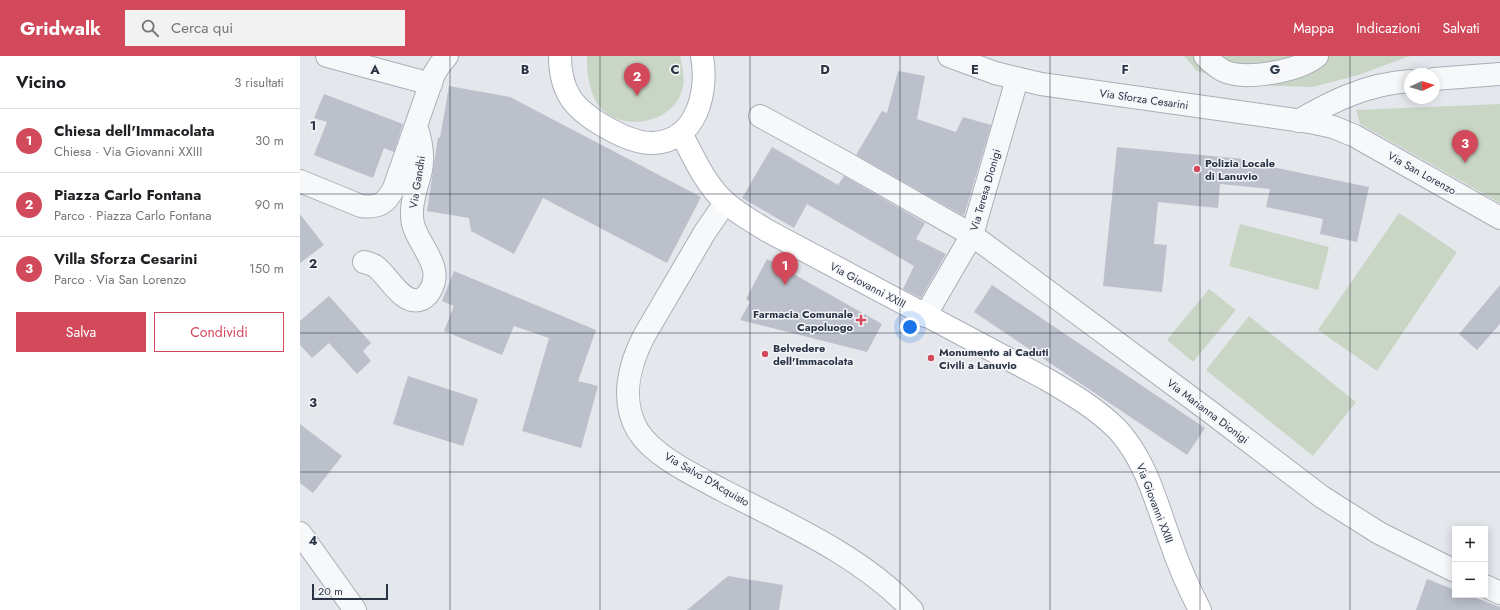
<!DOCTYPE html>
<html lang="it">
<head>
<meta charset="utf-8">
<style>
  :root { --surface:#fff; --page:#f2f2f2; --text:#202124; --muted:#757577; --line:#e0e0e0; --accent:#d1495b }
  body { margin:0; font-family:Jost,sans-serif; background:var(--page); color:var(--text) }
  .controls { position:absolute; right:12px; bottom:12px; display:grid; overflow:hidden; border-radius:0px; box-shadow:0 2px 10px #0003 }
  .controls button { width:36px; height:36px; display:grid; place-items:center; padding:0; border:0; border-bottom:1px solid var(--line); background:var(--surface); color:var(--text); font:20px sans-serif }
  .compass { position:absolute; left:1104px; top:12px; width:36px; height:36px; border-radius:50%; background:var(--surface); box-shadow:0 2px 10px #0003; rotate:86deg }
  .scale { position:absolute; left:12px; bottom:10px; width:76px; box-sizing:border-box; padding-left:4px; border:2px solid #2b3445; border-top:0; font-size:11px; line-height:14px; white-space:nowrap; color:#2b3445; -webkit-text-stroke:3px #f4f6f9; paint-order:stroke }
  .you { position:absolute; left:610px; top:271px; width:14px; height:14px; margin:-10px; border:3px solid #fff; border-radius:50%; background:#1a73e8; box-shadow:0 0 0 6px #1a73e833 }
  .badge { display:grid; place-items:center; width:26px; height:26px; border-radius:50%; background:var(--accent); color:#fff; font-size:13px; font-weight:700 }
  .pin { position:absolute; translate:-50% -33px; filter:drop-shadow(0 1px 2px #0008) }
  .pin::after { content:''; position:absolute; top:21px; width:14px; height:12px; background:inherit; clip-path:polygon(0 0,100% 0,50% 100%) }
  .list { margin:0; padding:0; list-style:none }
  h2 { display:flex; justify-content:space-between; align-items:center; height:52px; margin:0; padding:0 16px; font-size:17px }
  h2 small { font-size:13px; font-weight:400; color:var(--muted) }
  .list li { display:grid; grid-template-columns:26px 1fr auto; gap:12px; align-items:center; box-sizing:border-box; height:64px; padding:0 16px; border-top:1px solid var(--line) }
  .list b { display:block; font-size:15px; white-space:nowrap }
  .list p { margin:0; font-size:13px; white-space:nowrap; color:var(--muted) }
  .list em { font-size:13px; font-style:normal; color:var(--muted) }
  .actions { display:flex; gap:8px; padding:12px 16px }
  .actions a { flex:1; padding:9px 0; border:1px solid var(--accent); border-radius:0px; text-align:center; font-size:14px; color:var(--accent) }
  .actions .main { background:var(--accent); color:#fff }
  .icon { flex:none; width:22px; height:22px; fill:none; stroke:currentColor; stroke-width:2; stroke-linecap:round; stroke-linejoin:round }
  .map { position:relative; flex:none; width:1200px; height:554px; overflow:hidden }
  header { display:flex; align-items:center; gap:24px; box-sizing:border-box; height:56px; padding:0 20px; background:var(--accent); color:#fff }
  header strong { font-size:19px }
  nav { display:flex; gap:22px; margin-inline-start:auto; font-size:14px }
  .search { width:280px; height:36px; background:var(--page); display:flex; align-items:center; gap:10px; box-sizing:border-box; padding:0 14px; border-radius:0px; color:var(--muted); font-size:15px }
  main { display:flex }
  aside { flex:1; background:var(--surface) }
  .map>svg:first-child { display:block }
</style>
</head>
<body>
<header>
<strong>Gridwalk</strong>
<div class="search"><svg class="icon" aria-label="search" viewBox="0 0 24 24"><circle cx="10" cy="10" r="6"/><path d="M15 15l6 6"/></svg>Cerca qui</div>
<nav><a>Mappa</a><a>Indicazioni</a><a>Salvati</a></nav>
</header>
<main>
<aside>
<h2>Vicino<small>3 risultati</small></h2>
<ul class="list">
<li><span class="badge">1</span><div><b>Chiesa dell'Immacolata</b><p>Chiesa · Via Giovanni XXIII</p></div><em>30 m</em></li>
<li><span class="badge">2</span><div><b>Piazza Carlo Fontana</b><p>Parco · Piazza Carlo Fontana</p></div><em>90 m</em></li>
<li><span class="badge">3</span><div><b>Villa Sforza Cesarini</b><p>Parco · Via San Lorenzo</p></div><em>150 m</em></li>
</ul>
<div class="actions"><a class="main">Salva</a><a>Condividi</a></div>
</aside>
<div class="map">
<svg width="1200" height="554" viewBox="0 0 1200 554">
  <rect width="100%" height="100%" fill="#e4e7ec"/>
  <!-- green -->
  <path fill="#c9d6c5" d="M 287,0 L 380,0 C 382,9 385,21 383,31 C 376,67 322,78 299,50 C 290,39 286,15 287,0 Z
    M 884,0 L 1110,0 L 1058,19 L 1013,31 L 946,29 L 897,15 Z
    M 1200,48 L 1200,147 L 1060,68 L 1056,54 Z
    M 1099,157 L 1157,196 L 1077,315 L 1018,274 Z
    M 940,168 L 1029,191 L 1018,234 L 929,210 Z
    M 909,233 L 936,254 L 893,306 L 867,284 Z
    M 949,260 L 1056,346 L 1013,400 L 906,314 Z"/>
  <!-- building -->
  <path fill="#bbc0ca" d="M 598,15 L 625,20 L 617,63 L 656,76 L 663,61 L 691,69 L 664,160 L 556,99 L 582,55 L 587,57 Z
    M 149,30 L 210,41 L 401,141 L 367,207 L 243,142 L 214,198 L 171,175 L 169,162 L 127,155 L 138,81 L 140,82 Z
    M 24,38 L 103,68 L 94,96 L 84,92 L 73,122 L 14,99 L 27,66 L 14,62 Z
    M 472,91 L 538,129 L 544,120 L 625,167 L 616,183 L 646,198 L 621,242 L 603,233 L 614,210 L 507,148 L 494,172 L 442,142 Z
    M 817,91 L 944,103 L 944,105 L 1069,131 L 1057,186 L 1020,178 L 1023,163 L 966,151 L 970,133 L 920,128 L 918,152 L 858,146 L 854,188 L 867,189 L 862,236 L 803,230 Z
    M 0,158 L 24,189 L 0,207 Z
    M 467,203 L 582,268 L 567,296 L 440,264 L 450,246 L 446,243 Z
    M 154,215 L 296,274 L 278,325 L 298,330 L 281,392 L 222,375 L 249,282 L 214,270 L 202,299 L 144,275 L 154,250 L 142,245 Z
    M 692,229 L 905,372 L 887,399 L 674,256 Z
    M 1200,229 L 1200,268 L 1177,294 L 1159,278 Z
    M 29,240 L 71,287 L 63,295 L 71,305 L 57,318 L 29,287 L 12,302 L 0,289 L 0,265 Z
    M 108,320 L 178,343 L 163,390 L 93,368 Z
    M 0,368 L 42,400 L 13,437 L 0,427 Z
    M 428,520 L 483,529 L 479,554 L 387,554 Z
    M 1127,523 L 1155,534 L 1155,539 L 1168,539 L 1200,551 L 1200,554 L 1116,554 Z"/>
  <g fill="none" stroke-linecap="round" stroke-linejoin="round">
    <defs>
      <path id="street" d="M 27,0 L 131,28
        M 649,0 L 695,17 L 741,28 L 1010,66 L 1033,71 L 1055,80 L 1200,162
        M 905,0 C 911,6 917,12 924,15 C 946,25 999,15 1017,0
        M 1134,23 L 1200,18
        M 460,60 L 544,106 L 672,179 L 909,355 L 1022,441 L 1079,477 L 1155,515
        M 998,65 C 1034,44 1068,28 1110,25
        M 0,125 L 61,150 C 78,152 86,148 94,132 L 134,18 L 139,10 L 147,0
        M 425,147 L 405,176 L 344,280 C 329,309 320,345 338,375 C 354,401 398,421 424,435 C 488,468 563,501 612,554
        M 64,206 C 68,207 72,208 75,210 C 88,219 101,248 119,244 C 124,243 127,240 130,235 C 145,211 119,191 113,168 C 109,149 117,132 121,114 C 124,99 121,84 116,70
        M 625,260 L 672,179 L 717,23
        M 0,477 L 55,554
        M 1185,530 L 1200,537"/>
      <path id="secondary" d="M 260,0 C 260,15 262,28 270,41 C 282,61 329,88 353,87 C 398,85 408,35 402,0
        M 381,77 C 393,100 405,128 425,146 C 437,157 452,165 466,174 L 746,323 C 772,338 797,353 818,374 C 846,405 856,446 870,484 C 878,508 888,531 900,554"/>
    </defs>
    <!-- street casing -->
    <use href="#street" stroke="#a9aeb7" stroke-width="24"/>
    <!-- secondary casing -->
    <use href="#secondary" stroke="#a9aeb7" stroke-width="24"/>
    <!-- street -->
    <use href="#street" stroke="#f7f8fa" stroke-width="22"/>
    <!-- secondary -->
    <use href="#secondary" stroke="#fff" stroke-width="22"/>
  </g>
  <!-- grid -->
  <path fill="none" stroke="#2b3445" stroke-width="1" stroke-opacity="0.55" d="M 150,0 L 150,554M 300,0 L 300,554M 450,0 L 450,554M 600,0 L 600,554M 750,0 L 750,554M 900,0 L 900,554M 1050,0 L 1050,554M 0,138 L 1200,138M 0,277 L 1200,277M 0,416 L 1200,416"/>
  <!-- markers -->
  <g fill="#d1495b" stroke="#f4f6f9" stroke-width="1.5">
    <circle cx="897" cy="113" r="4"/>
    <path d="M559 258h4v4h4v4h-4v4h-4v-4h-4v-4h4z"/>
    <circle cx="465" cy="298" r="4"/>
    <circle cx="631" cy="302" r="4"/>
  </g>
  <g text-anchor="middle" stroke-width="3" stroke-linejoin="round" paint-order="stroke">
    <!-- street labels -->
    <g font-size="11" fill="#2b3445" stroke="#f4f6f9">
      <text transform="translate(844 43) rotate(8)" y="4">Via Sforza Cesarini</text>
      <text transform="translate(1122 117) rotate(29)" y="4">Via San Lorenzo</text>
      <text transform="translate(117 126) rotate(-81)" y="4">Via Gandhi</text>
      <text transform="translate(685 134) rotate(-74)" y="4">Via Teresa Dionigi</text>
      <text transform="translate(568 229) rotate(28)" y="4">Via Giovanni XXIII</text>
      <text transform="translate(908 355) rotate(37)" y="4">Via Marianna Dionigi</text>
      <text transform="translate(407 423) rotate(30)" y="4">Via Salvo D'Acquisto</text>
      <text transform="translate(855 447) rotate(69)" y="4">Via Giovanni XXIII</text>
    </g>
    <!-- poi labels -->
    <g font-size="11" font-weight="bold" fill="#2b3445" stroke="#f4f6f9" text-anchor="start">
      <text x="905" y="111">Polizia Locale<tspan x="905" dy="13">di Lanuvio</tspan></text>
      <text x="553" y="262" text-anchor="end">Farmacia Comunale<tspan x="553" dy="13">Capoluogo</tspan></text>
      <text x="473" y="296">Belvedere<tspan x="473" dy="13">dell'Immacolata</tspan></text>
      <text x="639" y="300">Monumento ai Caduti<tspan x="639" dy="13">Civili a Lanuvio</tspan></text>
    </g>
  </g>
  <g font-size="13" text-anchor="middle" font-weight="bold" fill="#2b3445" stroke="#f4f6f9" stroke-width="3" stroke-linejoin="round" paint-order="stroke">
    <text x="75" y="18">A</text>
    <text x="225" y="18">B</text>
    <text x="375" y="18">C</text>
    <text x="525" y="18">D</text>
    <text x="675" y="18">E</text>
    <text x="825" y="18">F</text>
    <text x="975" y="18">G</text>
    <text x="13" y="74">1</text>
    <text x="13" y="212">2</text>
    <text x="13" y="351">3</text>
    <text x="13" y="489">4</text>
  </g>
</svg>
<div class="controls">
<button>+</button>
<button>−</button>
</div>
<svg class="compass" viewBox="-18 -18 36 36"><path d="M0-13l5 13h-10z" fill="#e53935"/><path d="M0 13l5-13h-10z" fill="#757577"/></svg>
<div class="scale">20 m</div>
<div class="you"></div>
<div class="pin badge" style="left:485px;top:229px">1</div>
<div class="pin badge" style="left:337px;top:40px">2</div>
<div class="pin badge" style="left:1165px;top:107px">3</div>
</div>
</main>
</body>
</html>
